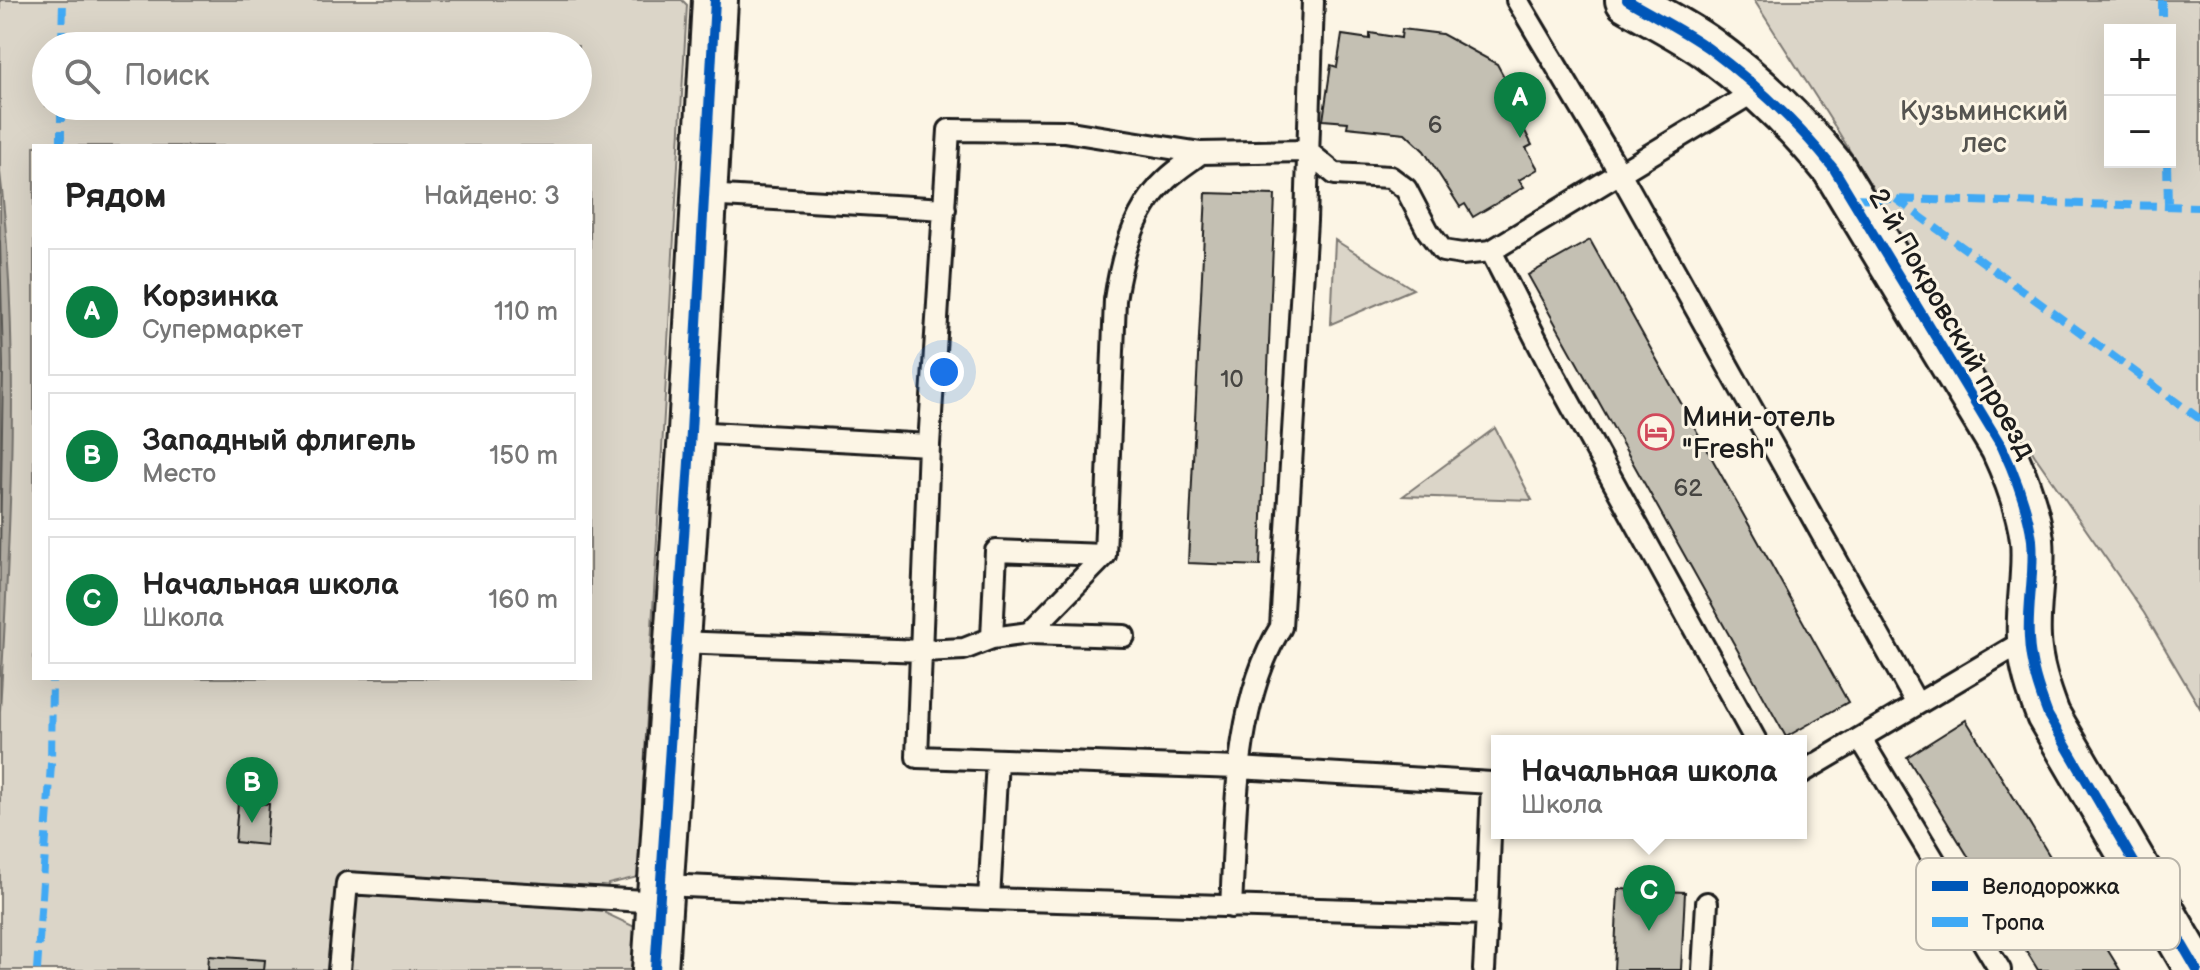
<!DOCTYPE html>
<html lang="ru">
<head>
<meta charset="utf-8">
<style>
  :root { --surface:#fff; --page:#f6f6f6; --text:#222; --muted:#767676; --line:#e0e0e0; --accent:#0b8043 }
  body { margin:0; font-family:"Balsamiq Sans",sans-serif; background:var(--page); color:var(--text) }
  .controls { position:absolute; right:24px; top:24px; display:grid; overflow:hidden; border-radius:0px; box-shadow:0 8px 32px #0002 }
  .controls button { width:72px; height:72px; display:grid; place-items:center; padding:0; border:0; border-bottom:2px solid var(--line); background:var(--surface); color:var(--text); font:40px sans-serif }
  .you { position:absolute; left:944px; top:372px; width:28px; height:28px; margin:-20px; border:6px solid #fff; border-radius:50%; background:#1a73e8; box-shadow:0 0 0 12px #1a73e833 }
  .badge { display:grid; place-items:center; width:52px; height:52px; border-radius:50%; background:var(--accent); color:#fff; font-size:26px; font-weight:700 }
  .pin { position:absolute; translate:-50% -66px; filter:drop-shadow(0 2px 4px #0008) }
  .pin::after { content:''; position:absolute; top:42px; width:28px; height:24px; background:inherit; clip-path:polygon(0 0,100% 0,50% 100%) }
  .popup { position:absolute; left:1491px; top:735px; width:316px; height:104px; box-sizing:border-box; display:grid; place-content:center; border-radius:0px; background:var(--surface); filter:drop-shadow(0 2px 6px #0005); font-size:26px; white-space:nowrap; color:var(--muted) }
  .popup b { font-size:30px; color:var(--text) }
  .popup::after { content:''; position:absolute; left:50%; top:100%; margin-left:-16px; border:16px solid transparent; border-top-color:var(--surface) }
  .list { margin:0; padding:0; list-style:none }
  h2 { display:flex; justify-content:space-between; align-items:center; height:104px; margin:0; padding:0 32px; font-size:34px }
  h2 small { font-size:26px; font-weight:400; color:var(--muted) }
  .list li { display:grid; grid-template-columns:52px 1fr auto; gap:24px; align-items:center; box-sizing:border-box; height:128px; margin:0 16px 16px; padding:0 16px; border:2px solid var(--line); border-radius:0px }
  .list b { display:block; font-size:30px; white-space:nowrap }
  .list p { margin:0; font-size:26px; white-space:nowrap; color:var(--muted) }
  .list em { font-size:26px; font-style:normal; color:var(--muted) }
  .icon { flex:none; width:44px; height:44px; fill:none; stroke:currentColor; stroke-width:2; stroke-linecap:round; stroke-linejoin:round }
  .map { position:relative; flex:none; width:2200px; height:970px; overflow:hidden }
  .search { position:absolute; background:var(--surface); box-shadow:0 8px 32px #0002; left:32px; top:32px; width:560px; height:88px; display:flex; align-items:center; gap:20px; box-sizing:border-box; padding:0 28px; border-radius:44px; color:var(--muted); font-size:30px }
  .panel { position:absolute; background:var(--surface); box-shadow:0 8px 32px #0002; left:32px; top:144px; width:560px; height:536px; border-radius:0px }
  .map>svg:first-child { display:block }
</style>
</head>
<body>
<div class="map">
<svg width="2200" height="970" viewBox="0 0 2200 970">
  <rect width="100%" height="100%" fill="#fcf5e5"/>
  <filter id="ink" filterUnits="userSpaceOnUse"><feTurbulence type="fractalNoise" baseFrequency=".0125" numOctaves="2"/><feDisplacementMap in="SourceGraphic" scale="16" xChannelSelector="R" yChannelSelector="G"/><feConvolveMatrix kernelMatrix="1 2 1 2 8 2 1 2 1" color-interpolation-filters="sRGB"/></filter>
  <g filter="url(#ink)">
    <!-- green -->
    <path fill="#dbd5c8" stroke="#7c7872" stroke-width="2" fill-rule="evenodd" d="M 0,0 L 682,0 L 687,5 L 638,877 L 608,884 L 605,913 L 635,927 L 632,970 L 0,970 ZM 46,46 L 578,46 L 578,106 L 46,106 ZM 34,146 L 590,146 L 590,678 L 34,678 Z
      M 1754,0 L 2200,0 L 2200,708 L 2144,613 L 2035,456 L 1839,133 ZM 2170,30 L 2170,162 L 2110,162 L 2110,30 Z
      M 1335,240 L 1413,289 L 1331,324 Z
      M 1495,428 L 1532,500 L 1403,496 Z"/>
    <!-- water -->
    <path fill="#b0aba1" stroke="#75726c" stroke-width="2" d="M 0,172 C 21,351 10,532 0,711 Z"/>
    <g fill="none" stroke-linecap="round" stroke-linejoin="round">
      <!-- shore -->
      <path stroke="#575551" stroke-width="2" d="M 0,241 L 3,366 L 0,560"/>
    </g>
    <!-- building -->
    <path fill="#c4c0b3" stroke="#1c1c1c" stroke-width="2" d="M 1402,29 L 1442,34 L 1497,64 L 1519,104 L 1513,107 L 1532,145 L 1526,148 L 1538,169 L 1519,180 L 1524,187 L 1473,217 L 1465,204 L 1460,207 L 1424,151 L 1405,133 L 1347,127 L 1348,122 L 1323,120 L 1331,65 L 1337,67 L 1342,35 L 1370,39 L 1370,33 L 1401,38 Z
      M 1206,193 L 1275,195 L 1260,566 L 1188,563 Z
      M 1590,240 L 1848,702 L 1786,737 L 1528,275 Z
      M 1966,720 L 2120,970 L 2038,970 L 1907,757 Z
      M 238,802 L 269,804 L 266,845 L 235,842 Z
      M 1618,889 L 1685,892 L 1681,970 L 1614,970 Z
      M 209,956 L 265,960 L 264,970 L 208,970 Z"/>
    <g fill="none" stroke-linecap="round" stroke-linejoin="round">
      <defs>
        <path id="service" d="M 1517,0 L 1620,173 L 1917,704
          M 705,195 L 945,209
          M 691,432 L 929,445
          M 1029,633 L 1124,636
          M 992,638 L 1029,633 L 1105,555
          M 677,642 L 923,651 L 964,649 L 992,638 L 996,551 L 1105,555 L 1115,300 C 1121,259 1134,209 1166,180 C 1176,170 1189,162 1201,153
          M 1861,739 L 2000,970
          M 1756,741 L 1555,376 L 1491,251 L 1757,90
          M 1801,773 L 2029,638
          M 662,885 L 989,899 L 1487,914 L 1484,970
          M 989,899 L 997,761
          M 1231,907 C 1236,819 1233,704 1281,627 L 1306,221 L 1313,0
          M 1487,914 L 1492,783 L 1238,768 L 917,757 L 929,445 L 949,130 L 1064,131 L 1201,153 L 1307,151 L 1335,174 L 1390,177 L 1406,189 L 1428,231 L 1443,251 L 1462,254 L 1491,251
          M 339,970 L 347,883 L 660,902
          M 1703,970 L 1707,903"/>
        <path id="minor" d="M 1627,0 C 1654,16 1683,30 1708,48 C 1754,82 1798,124 1834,169 L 2002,447 C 2015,475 2028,509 2032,540 C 2035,573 2027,605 2029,638 C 2030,665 2039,691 2048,715 L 2197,970"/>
        <path id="tertiary" d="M 655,970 L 691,432 L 715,0"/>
      </defs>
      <!-- service casing -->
      <use href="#service" stroke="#1c1c1c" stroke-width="26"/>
      <!-- minor casing -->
      <use href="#minor" stroke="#1c1c1c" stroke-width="48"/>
      <!-- tertiary casing -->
      <use href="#tertiary" stroke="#1c1c1c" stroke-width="50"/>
      <!-- service -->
      <use href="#service" stroke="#fcf5e5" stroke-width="20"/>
      <!-- minor -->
      <use href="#minor" stroke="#fcf5e5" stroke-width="42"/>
      <!-- tertiary -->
      <use href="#tertiary" stroke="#fcf5e5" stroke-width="44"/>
      <!-- quiet -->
      <path stroke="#3fa9f5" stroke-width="8" stroke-dasharray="16 8" stroke-linecap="butt" d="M 2162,0 L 2162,30
        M 62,46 L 63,0
        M 61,146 L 61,106
        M 2167,162 L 2168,206
        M 1852,198 L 2200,207
        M 1896,199 L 2200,419
        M 37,970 L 51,764 L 52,678"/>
      <defs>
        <path id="cycleway" d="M 1627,0 C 1654,16 1683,30 1708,48 C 1754,82 1798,124 1834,169 L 2002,447 C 2015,475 2028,509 2032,540 C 2035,573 2027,605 2029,638 C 2030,665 2039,691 2048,715 L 2197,970
          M 655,970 L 691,432 L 715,0"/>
      </defs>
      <!-- cycleway casing -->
      <use href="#cycleway" stroke="#fcf5e5" stroke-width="15"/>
      <!-- cycleway -->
      <use href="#cycleway" stroke="#0057b8" stroke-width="10"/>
    </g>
  </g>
  <!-- icons -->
  <defs>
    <symbol id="hotel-ring" viewBox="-11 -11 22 22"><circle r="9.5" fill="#fcf5e5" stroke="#d1495b" stroke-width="1.5"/><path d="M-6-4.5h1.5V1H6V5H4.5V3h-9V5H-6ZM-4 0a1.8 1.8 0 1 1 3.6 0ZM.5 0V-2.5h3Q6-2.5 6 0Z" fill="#d1495b"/></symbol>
  </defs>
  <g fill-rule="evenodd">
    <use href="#hotel-ring" x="1636" y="412" width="40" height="40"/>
  </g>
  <g text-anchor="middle" stroke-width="6" stroke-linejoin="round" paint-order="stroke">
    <!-- number labels -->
    <g font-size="24" fill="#464542">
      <text x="1435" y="133">6</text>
      <text x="1232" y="387">10</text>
      <text x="1688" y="496">62</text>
    </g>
    <!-- park labels -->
    <g font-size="28" fill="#555450" stroke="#fcf5e5">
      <text x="1984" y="120">Кузьминский<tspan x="1984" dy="32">лес</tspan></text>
    </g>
    <!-- street labels -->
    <g font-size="28" fill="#1c1c1c" stroke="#fcf5e5">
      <text transform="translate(1953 323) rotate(60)" y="10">2-й Покровский проезд</text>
    </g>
    <!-- poi labels -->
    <g font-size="28" fill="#1c1c1c" stroke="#fcf5e5" text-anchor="start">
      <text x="1682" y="426">Мини-отель<tspan x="1682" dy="32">"Fresh"</tspan></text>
    </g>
  </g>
  <!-- legend -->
  <rect x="1916" y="858" width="264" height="92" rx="12" fill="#fcf5e5" stroke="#b9b4a9" stroke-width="2"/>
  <rect x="1932" y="881" width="36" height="10" fill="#0057b8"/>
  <rect x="1932" y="917" width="36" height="10" fill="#3fa9f5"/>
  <g font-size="22" fill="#1c1c1c">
    <text x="1982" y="894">Велодорожка</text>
    <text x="1982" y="930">Тропа</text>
  </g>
</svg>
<div class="controls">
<button>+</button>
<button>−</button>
</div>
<div class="you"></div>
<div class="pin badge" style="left:1520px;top:138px">A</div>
<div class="pin badge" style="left:252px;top:823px">B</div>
<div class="pin badge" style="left:1649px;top:931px">C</div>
<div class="popup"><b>Начальная школа</b>Школа</div>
<div class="search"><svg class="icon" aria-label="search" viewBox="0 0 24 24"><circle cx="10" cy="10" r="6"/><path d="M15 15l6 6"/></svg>Поиск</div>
<section class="panel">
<h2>Рядом<small>Найдено: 3</small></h2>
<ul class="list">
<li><span class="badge">A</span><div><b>Корзинка</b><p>Супермаркет</p></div><em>110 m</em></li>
<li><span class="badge">B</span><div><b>Западный флигель</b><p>Место</p></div><em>150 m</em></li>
<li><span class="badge">C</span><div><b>Начальная школа</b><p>Школа</p></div><em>160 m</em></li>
</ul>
</section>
</div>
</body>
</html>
